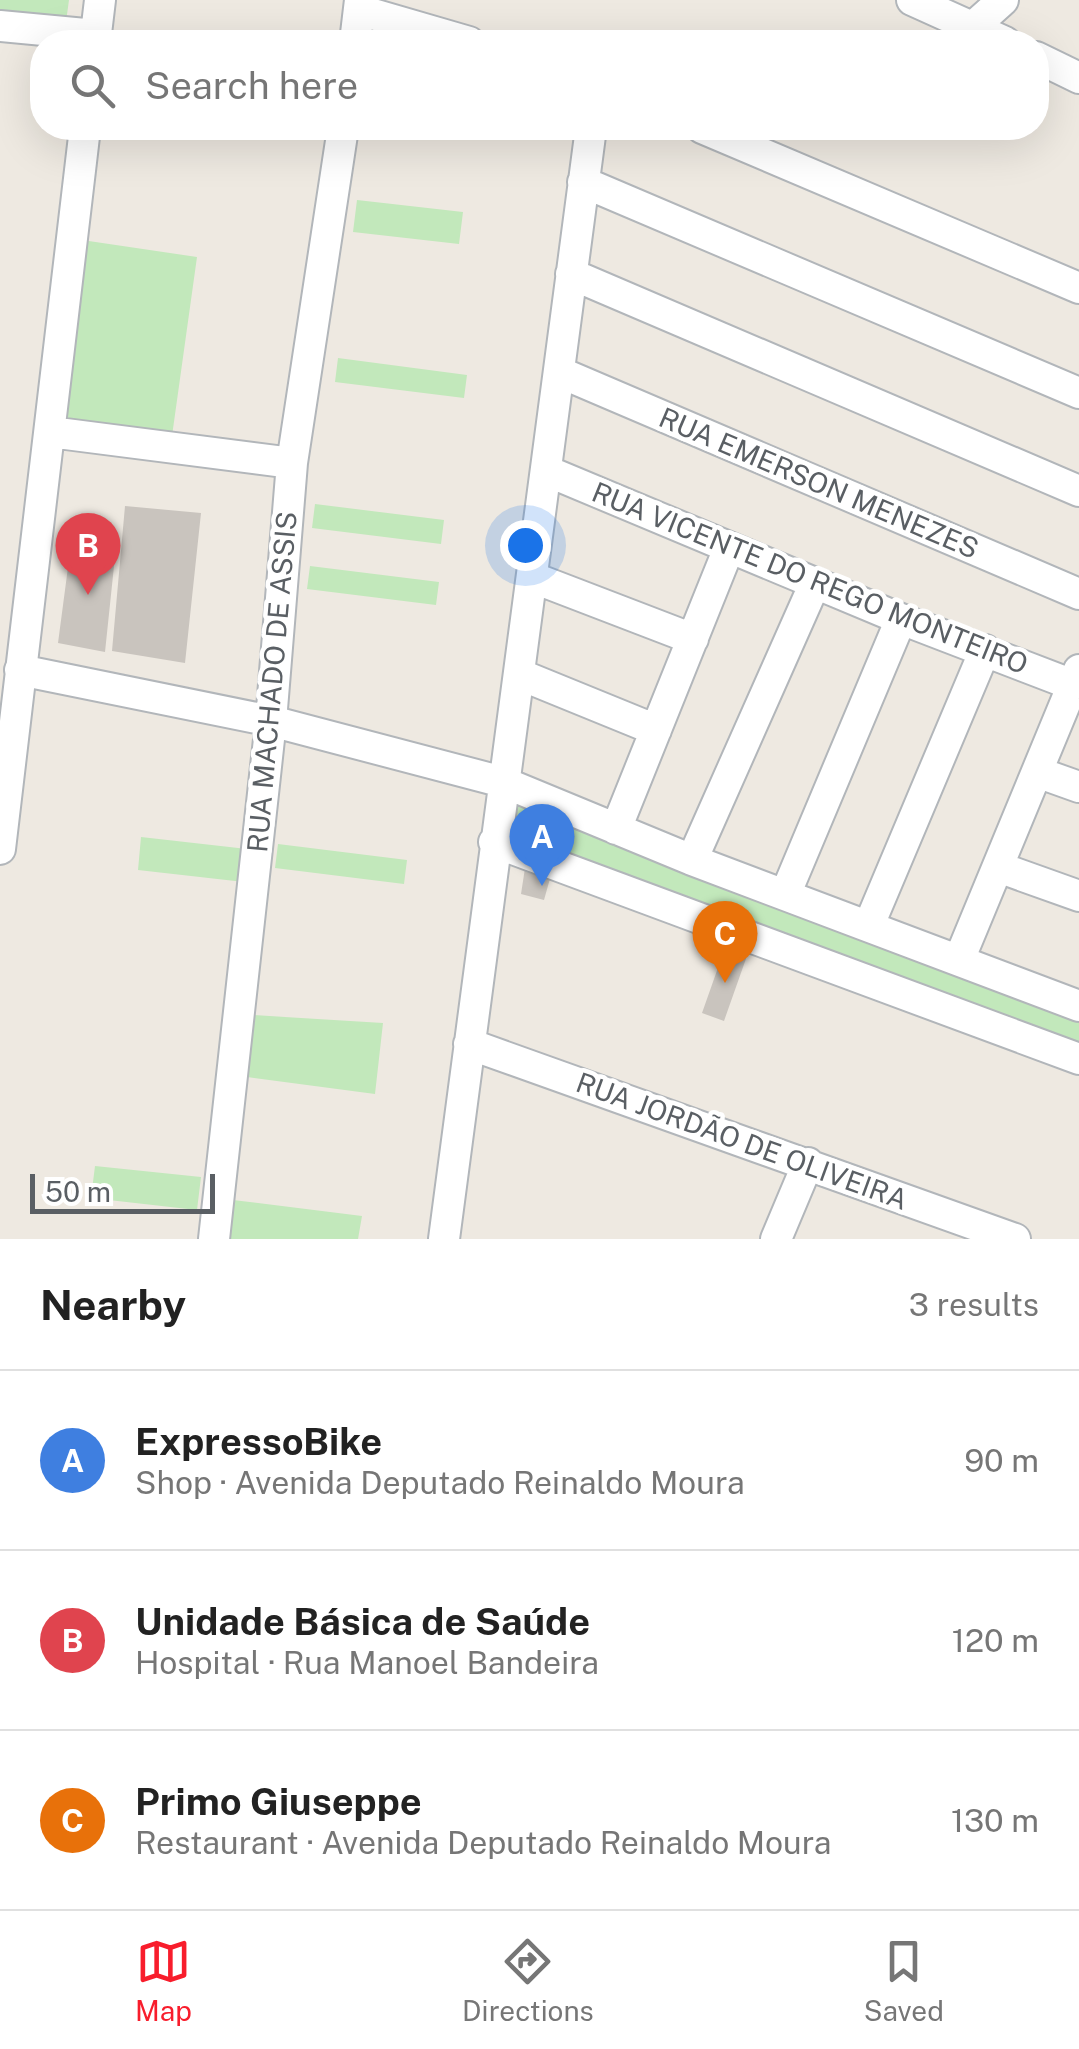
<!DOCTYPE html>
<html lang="en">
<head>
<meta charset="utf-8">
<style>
  :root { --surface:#fff; --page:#f2f2f2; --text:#222; --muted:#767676; --line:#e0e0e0; --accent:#f81d2c }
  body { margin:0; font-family:"Public Sans",sans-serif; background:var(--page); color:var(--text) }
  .scale { position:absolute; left:30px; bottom:25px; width:185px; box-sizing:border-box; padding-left:10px; border:5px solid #5a5f64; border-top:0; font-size:28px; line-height:35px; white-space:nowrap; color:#5a5f64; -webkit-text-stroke:8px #fff; paint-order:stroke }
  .you { position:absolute; left:525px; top:545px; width:35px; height:35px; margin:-25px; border:8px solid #fff; border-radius:50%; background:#1a73e8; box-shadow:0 0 0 15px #1a73e833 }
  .badge { display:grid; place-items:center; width:65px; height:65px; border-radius:50%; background:var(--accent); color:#fff; font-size:32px; font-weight:700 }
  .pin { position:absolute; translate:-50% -82px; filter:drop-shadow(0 2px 5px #0008) }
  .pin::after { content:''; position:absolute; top:52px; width:35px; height:30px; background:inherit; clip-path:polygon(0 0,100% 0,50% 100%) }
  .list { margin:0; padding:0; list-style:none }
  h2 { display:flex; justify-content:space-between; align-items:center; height:130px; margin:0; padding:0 40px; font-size:42px }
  h2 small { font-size:32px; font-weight:400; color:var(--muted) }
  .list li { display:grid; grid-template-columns:65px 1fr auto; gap:30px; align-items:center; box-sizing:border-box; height:180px; padding:0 40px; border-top:2px solid var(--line) }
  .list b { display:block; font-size:38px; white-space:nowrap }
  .list p { margin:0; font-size:32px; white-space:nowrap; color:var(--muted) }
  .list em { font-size:32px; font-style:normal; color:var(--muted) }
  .icon { flex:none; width:55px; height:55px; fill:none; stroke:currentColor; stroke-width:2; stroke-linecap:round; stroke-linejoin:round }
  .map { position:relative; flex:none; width:1079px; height:1239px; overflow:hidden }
  .search { position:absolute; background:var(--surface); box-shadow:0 10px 40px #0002; left:30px; right:30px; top:30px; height:110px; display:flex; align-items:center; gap:25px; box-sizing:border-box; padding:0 35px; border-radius:40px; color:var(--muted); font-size:38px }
  .sheet { height:670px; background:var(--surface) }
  nav { display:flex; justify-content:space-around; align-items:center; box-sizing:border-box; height:140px; border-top:2px solid var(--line); background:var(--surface); font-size:28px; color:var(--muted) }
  nav a { display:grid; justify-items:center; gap:5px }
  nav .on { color:var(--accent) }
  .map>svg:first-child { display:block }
</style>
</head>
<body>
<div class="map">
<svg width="1079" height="1239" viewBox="0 0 1079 1239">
  <rect width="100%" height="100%" fill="#eee9e1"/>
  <!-- green -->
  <path fill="#c2e8bb" d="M 0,0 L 69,0 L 65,29 L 0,26 Z
    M 357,200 L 463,212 L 459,244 L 353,232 Z
    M 82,240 L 197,257 L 172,436 L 58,419 Z
    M 338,358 L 467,375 L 464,398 L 335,382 Z
    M 315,504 L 444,520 L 441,544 L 312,528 Z
    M 310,566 L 439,582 L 436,605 L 307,589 Z
    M 503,782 L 1079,1006 L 1079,1059 L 494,842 Z
    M 141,837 L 247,849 L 244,882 L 138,870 Z
    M 278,844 L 407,860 L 404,884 L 275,868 Z
    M 252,1015 L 383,1023 L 375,1094 L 247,1077 Z
    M 95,1166 L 201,1177 L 197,1210 L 91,1198 Z
    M 233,1200 L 362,1216 L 358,1239 L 230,1239 Z"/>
  <!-- building -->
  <path fill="#c9c4be" d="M 125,506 L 201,513 L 185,663 L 112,651 Z
    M 72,537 L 116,547 L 105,652 L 58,643 Z
    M 525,868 L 551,875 L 544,900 L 521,894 Z
    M 726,945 L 748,953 L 724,1021 L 702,1013 Z"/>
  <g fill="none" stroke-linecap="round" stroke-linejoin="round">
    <defs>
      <path id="minor" d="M 912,0 L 1005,42
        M 359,10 L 469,42
        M 0,26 L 96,35
        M 973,27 L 1003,0
        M 95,42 L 100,0
        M 355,42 L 360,0
        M 1036,57 L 1079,78
        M 702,128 L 1079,288
        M 583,182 L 1079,393
        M 571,274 L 1079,491
        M 559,372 L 1079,594
        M 50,432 L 292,463
        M 547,471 L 901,619 L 1073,685
        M 534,578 L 693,639
        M 20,670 L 271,721 L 503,782 L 692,860 L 1079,1006
        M 521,675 L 656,730
        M 1037,772 L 1079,787
        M 616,829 L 729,548
        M 494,842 L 1079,1059
        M 0,849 L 85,128
        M 692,860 L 815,583
        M 998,867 L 1079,896
        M 785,895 L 901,619
        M 869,925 L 985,650
        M 959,960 L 1079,670
        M 469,1044 L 1015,1239
        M 214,1239 L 271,721 L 292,463 L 343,128
        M 444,1239 L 591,128
        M 776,1239 L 808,1163"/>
    </defs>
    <!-- minor casing -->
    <use href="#minor" stroke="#b2b6ba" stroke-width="34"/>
    <!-- minor -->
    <use href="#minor" stroke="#fff" stroke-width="30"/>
  </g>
  <g text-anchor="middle" stroke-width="9" stroke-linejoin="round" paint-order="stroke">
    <!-- street labels -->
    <g font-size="28" fill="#5a5f64" stroke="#fff">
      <text transform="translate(819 483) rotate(23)" y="10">RUA EMERSON MENEZES</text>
      <text transform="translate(810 578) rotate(22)" y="10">RUA VICENTE DO REGO MONTEIRO</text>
      <text transform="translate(272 682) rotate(-85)" y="10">RUA MACHADO DE ASSIS</text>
      <text transform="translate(742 1141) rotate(20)" y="10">RUA JORDÃO DE OLIVEIRA</text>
    </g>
  </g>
</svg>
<div class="scale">50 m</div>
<div class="you"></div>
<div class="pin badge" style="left:542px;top:886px;background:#3f7fe0">A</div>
<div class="pin badge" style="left:88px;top:595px;background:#e0444e">B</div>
<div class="pin badge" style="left:725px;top:983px;background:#e8710a">C</div>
<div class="search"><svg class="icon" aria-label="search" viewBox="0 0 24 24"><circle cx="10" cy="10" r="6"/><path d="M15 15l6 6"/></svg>Search here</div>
</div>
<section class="sheet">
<h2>Nearby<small>3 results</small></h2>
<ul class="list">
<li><span class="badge" style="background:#3f7fe0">A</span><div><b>ExpressoBike</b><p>Shop · Avenida Deputado Reinaldo Moura</p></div><em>90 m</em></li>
<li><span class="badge" style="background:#e0444e">B</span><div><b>Unidade Básica de Saúde</b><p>Hospital · Rua Manoel Bandeira</p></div><em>120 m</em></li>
<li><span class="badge" style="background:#e8710a">C</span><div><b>Primo Giuseppe</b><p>Restaurant · Avenida Deputado Reinaldo Moura</p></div><em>130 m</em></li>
</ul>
</section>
<nav>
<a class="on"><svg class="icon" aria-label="map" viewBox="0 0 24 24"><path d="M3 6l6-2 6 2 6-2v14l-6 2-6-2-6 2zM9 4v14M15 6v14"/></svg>Map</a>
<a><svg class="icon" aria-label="directions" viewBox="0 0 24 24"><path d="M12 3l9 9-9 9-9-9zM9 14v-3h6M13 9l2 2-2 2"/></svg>Directions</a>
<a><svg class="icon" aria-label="saved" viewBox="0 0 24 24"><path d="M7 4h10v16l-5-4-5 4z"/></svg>Saved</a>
</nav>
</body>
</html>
